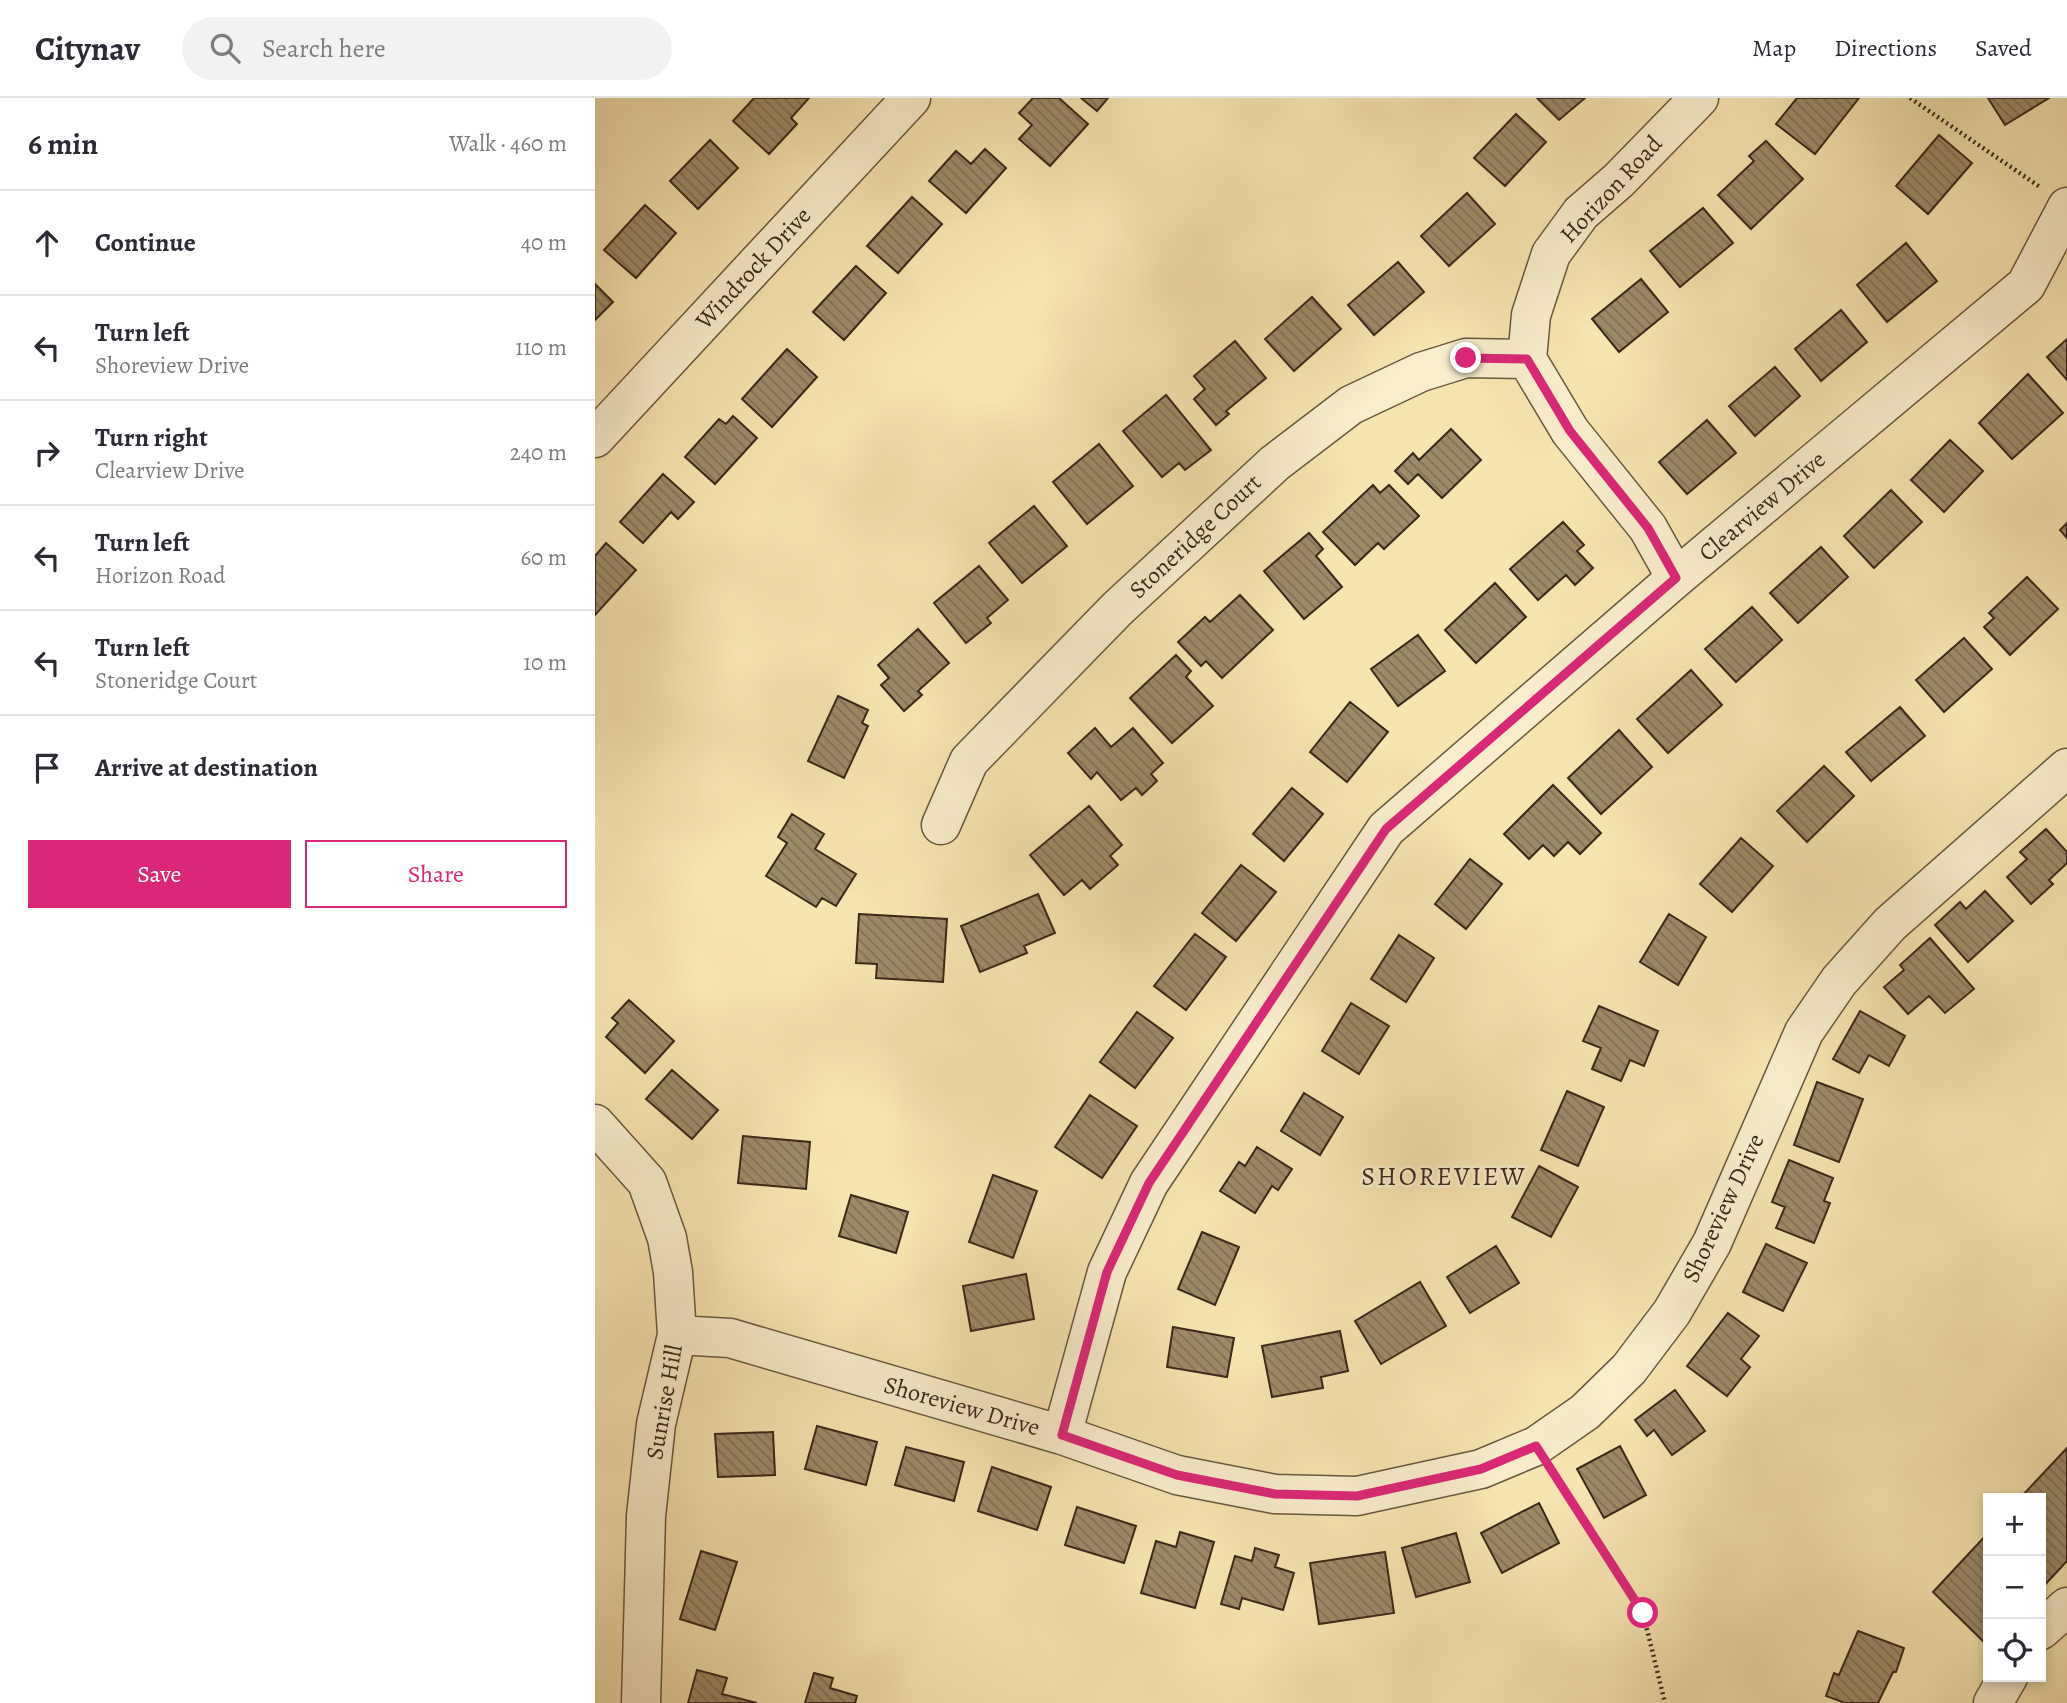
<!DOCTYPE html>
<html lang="en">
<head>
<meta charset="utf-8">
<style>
  :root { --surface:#fff; --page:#f2f2f3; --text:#2b2b33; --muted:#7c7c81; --line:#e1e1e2; --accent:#db2777 }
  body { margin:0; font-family:Alegreya,serif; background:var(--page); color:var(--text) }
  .controls { position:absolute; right:21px; bottom:21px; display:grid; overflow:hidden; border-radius:0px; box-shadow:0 4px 10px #0003 }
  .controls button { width:63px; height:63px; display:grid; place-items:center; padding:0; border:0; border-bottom:2px solid var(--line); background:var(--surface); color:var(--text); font:35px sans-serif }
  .stop { position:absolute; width:21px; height:21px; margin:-16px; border:5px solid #db2777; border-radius:50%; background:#fff }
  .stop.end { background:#db2777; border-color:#fff; box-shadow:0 2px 7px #0008 }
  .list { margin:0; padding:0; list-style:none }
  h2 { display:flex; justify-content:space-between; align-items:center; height:91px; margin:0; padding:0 28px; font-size:30px }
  h2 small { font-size:23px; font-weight:400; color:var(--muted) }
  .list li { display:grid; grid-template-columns:46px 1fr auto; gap:21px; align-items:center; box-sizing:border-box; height:105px; padding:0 28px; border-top:2px solid var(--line) }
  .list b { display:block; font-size:26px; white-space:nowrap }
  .list p { margin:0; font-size:23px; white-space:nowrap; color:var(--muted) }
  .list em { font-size:23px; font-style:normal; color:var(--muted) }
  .actions { display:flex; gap:14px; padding:21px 28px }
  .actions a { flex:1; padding:16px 0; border:2px solid var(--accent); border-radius:0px; text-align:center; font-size:24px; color:var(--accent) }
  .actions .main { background:var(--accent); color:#fff }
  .icon { flex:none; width:38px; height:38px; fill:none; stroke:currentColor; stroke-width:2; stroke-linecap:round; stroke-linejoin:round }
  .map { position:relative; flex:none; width:1472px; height:1605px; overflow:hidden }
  header { display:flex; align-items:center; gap:42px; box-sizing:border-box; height:98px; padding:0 35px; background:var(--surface); border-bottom:2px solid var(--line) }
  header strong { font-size:33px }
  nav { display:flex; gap:38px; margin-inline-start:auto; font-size:24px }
  .search { width:490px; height:63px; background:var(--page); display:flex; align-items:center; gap:18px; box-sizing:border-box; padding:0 24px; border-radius:38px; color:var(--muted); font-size:26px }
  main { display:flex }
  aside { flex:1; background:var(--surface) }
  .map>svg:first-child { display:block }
</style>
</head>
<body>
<header>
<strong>Citynav</strong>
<div class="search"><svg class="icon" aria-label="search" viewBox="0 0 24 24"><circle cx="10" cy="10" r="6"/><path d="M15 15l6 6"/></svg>Search here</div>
<nav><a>Map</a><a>Directions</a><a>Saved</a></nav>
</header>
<main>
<aside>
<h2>6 min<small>Walk · 460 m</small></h2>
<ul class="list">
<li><svg class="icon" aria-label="ahead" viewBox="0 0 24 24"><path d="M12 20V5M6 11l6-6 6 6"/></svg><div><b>Continue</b></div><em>40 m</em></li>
<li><svg class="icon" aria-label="left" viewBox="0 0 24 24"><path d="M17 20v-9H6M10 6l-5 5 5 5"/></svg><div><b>Turn left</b><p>Shoreview Drive</p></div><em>110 m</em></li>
<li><svg class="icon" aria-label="right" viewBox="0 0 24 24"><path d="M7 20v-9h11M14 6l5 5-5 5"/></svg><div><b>Turn right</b><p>Clearview Drive</p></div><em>240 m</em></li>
<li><svg class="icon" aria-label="left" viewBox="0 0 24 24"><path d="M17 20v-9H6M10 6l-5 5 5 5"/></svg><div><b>Turn left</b><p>Horizon Road</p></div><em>60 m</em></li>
<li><svg class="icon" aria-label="left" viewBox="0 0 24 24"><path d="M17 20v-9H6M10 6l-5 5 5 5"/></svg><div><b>Turn left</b><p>Stoneridge Court</p></div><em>10 m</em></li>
<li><svg class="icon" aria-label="arrive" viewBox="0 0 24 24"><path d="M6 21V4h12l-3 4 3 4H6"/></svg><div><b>Arrive at destination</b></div></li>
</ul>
<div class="actions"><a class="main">Save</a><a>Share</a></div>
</aside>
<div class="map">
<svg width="1472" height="1605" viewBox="0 0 1472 1605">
  <defs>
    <pattern id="building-back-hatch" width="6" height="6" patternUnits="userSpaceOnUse" patternTransform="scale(1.75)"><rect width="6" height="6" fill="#9c8a69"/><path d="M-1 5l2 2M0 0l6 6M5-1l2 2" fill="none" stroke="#807156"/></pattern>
  </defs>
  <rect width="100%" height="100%" fill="#f6e4b1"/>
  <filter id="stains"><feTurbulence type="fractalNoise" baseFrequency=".00286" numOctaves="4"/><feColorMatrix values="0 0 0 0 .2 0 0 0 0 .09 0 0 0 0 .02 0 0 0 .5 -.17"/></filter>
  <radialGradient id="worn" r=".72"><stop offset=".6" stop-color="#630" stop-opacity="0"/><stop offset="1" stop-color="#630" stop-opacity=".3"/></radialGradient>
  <!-- building -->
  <path fill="url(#building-back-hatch)" stroke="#3b281a" stroke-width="2" d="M 159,0 L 214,0 L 196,20 L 202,26 L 174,56 L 138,23 Z
    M 438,0 L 464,0 L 493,26 L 455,68 L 424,41 L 437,27 L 424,15 Z
    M 486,0 L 513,0 L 502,13 Z
    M 942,0 L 990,0 L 964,22 Z
    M 1202,0 L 1264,0 L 1220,56 L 1181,26 Z
    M 1393,0 L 1454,0 L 1410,27 Z
    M 921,16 L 951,44 L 910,88 L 879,60 Z
    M 1344,37 L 1377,65 L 1333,116 L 1301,88 Z
    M 115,42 L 143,70 L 103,111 L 75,83 Z
    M 1171,43 L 1208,81 L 1156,131 L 1123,97 L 1159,63 L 1154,58 Z
    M 390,51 L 411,70 L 371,115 L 334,83 L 361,53 L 376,66 Z
    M 872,95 L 900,126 L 854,168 L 826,138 Z
    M 317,99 L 347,126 L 303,175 L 272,148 Z
    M 50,107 L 81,135 L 41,180 L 9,152 Z
    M 1108,110 L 1138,145 L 1085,189 L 1055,153 Z
    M 1311,145 L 1342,183 L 1292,224 L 1262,187 Z
    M 803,164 L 829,194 L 779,237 L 753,207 Z
    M 261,168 L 291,195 L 249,242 L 218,214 Z
    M 1046,181 L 1073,214 L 1024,254 L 997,221 Z
    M 0,186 L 18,204 L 0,222 Z
    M 717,199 L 746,231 L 699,273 L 670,241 Z
    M 1246,212 L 1272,244 L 1226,283 L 1200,251 Z
    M 1472,241 L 1472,282 L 1452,259 Z
    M 640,243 L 671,280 L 631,313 L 634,316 L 621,327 L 599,301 L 610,291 L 599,278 Z
    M 192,251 L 222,279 L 177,329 L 147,301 Z
    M 1180,269 L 1205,298 L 1160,338 L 1134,308 Z
    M 1433,276 L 1468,315 L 1417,361 L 1384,325 Z
    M 571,297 L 616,352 L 590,372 L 584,365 L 567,379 L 528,333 Z
    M 138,318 L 162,340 L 120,386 L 90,359 L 124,321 L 131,326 Z
    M 1112,322 L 1141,355 L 1092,396 L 1064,364 Z
    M 856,331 L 886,362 L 847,400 L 823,376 L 813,386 L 800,373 L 818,355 L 824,362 Z
    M 1355,342 L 1388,373 L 1349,414 L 1316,382 Z
    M 504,346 L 538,388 L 492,426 L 458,384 Z
    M 68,376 L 99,404 L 83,421 L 76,414 L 48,445 L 25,424 Z
    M 778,387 L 785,395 L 794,387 L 824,418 L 789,451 L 783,445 L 760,467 L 728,434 Z
    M 1296,392 L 1327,424 L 1279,470 L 1249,438 Z
    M 439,408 L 472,448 L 427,485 L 394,445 Z
    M 968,424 L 989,447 L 982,453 L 998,470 L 980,487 L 971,477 L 943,502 L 915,471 Z
    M 1472,425 L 1472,440 L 1465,432 Z
    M 714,435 L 728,451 L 721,458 L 747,489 L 709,521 L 669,473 Z
    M 11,445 L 41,472 L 0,517 L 0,458 Z
    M 1226,449 L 1253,479 L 1203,525 L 1175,495 Z
    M 384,468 L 413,502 L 392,520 L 396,525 L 371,545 L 339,505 Z
    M 1432,479 L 1463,511 L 1415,557 L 1389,529 L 1399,520 L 1394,515 Z
    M 900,485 L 931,519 L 881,565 L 850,532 Z
    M 645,497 L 678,532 L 627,580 L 611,563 L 606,568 L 583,544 L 610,519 L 615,524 Z
    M 1157,509 L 1187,542 L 1141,584 L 1110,551 Z
    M 323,531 L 354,565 L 323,593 L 327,597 L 309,613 L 286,587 L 294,580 L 283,567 Z
    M 823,537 L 850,573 L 803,608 L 776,571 Z
    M 1369,540 L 1397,571 L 1349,614 L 1321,582 Z
    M 581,557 L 596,573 L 591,579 L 618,608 L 577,645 L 535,600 Z
    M 1096,572 L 1127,607 L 1073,655 L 1042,621 Z
    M 243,598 L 273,612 L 267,625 L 273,628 L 249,680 L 213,663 Z
    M 755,604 L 793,634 L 752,684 L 715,654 Z
    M 1305,609 L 1330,638 L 1276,683 L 1251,654 Z
    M 500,630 L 516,649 L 538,630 L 568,665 L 556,676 L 562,683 L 547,697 L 541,690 L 526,702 L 502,674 L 496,681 L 473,655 Z
    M 1024,632 L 1057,669 L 1006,716 L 973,680 Z
    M 1229,668 L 1259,698 L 1212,744 L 1182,713 Z
    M 958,687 L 1006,735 L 985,756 L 973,744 L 959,758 L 948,747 L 934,761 L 909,736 Z
    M 697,690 L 728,716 L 689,763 L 658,736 Z
    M 494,708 L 527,747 L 515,758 L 523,767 L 495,791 L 487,782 L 469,797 L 435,757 Z
    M 197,716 L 229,736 L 220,751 L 261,776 L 241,808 L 227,800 L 221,809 L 171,778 L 192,745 L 183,739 Z
    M 1451,731 L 1472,754 L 1472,765 L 1454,782 L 1458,786 L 1436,806 L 1412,779 L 1432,761 L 1425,754 Z
    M 1146,740 L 1178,768 L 1137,814 L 1105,786 Z
    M 875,761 L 907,786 L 871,831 L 840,806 Z
    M 646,767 L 681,794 L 641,843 L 607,815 Z
    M 1390,793 L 1418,823 L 1373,864 L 1340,827 L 1365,804 L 1371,811 Z
    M 443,796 L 460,835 L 429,848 L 432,855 L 385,874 L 366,828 Z
    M 264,816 L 352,821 L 348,884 L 281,880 L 282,866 L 261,865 Z
    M 1074,816 L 1111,839 L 1083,887 L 1045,864 Z
    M 600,836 L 631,859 L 591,912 L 559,888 Z
    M 804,837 L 839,860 L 811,904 L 776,881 Z
    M 1335,840 L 1379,891 L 1350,915 L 1334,898 L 1313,916 L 1289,889 L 1309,872 L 1305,867 Z
    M 34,902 L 79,943 L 50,975 L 11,939 L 23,925 L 17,920 Z
    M 756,905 L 794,928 L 764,976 L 727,953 Z
    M 1004,908 L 1063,933 L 1049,968 L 1035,962 L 1026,983 L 997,971 L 1006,950 L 988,943 Z
    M 1265,913 L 1310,938 L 1294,968 L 1274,957 L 1264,975 L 1238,961 Z
    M 542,914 L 578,940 L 540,990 L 505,964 Z
    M 77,972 L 123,1012 L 97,1041 L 51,1001 Z
    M 1222,984 L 1268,1001 L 1244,1064 L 1199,1047 Z
    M 972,993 L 1009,1009 L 983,1068 L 946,1052 Z
    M 709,995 L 748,1019 L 725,1057 L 686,1033 Z
    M 495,997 L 542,1028 L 507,1080 L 460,1049 Z
    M 148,1038 L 215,1044 L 211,1091 L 143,1085 Z
    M 662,1049 L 697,1071 L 683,1092 L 677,1088 L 660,1115 L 625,1093 L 644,1064 L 650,1068 Z
    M 1194,1062 L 1238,1080 L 1229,1103 L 1235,1105 L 1219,1145 L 1181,1130 L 1190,1109 L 1177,1104 Z
    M 944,1068 L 983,1089 L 956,1139 L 917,1119 Z
    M 398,1077 L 442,1093 L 418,1160 L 374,1144 Z
    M 256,1097 L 313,1114 L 301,1155 L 244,1138 Z
    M 607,1134 L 644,1149 L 620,1207 L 583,1191 Z
    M 1171,1146 L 1212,1165 L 1188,1213 L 1148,1194 Z
    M 901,1148 L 924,1185 L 875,1215 L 852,1179 Z
    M 431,1176 L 439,1221 L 376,1233 L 368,1188 Z
    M 825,1184 L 851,1228 L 786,1266 L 760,1223 Z
    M 1133,1215 L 1164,1238 L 1146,1261 L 1155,1269 L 1132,1298 L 1092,1268 Z
    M 578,1229 L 639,1240 L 632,1279 L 572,1269 Z
    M 745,1233 L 753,1273 L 726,1279 L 728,1290 L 677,1299 L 667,1248 Z
    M 1080,1292 L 1110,1333 L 1077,1357 L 1059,1332 L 1052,1338 L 1040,1322 Z
    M 222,1328 L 282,1344 L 271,1387 L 210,1371 Z
    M 178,1334 L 180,1377 L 123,1379 L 120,1336 Z
    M 1025,1348 L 1051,1397 L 1009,1420 L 982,1371 Z
    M 311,1349 L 369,1364 L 359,1403 L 300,1387 Z
    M 1472,1350 L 1472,1463 L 1446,1491 L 1446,1400 L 1425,1400 Z
    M 397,1369 L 456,1389 L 442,1432 L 383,1413 Z
    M 944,1405 L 964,1445 L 907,1475 L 886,1435 Z
    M 482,1409 L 541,1428 L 529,1465 L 470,1447 Z
    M 585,1434 L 619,1444 L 600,1510 L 546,1495 L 561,1443 L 581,1449 Z
    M 861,1435 L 875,1484 L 821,1499 L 807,1450 Z
    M 1393,1435 L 1393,1546 L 1392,1547 L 1338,1494 Z
    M 660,1450 L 684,1457 L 680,1469 L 699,1475 L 688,1512 L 647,1500 L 644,1511 L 626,1506 L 640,1458 L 657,1463 Z
    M 106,1453 L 142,1464 L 120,1532 L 85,1521 Z
    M 790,1454 L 799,1515 L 724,1526 L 715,1465 Z
    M 1263,1533 L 1309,1550 L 1301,1574 L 1298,1574 L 1283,1605 L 1250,1605 L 1231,1598 L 1239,1575 L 1244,1577 Z
    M 102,1572 L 132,1580 L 127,1596 L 162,1605 L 93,1605 Z
    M 219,1575 L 238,1580 L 235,1590 L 262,1598 L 260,1605 L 210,1605 Z"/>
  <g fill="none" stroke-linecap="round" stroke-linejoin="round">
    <defs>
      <path id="minor" d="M 0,340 L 316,0
        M 1081,480 L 1053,430 L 975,333 L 932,261 L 936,217 L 956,156 L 986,115 L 1024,82 L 1104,0
        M 346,727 L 374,663 L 522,511 L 680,365 L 756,307 L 826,274 L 871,260 L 932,261
        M 0,1026 L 52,1084 L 72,1140 L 78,1174 L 82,1237 L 61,1326 L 51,1418 L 46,1605
        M 82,1237 L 135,1240 L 467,1337 L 582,1377 L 680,1396 L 762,1398 L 886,1371 L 941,1348 L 990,1314 L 1034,1271 L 1077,1214 L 1117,1145 L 1209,934 L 1244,883 L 1295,826 L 1472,670
        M 467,1337 L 512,1174 L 554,1085 L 791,731 L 1081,480 L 1431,187 L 1472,109
        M 1446,1532 L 1472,1509
        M 1398,1605 L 1413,1579"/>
    </defs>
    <!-- minor casing -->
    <use href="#minor" stroke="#6a5740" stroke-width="41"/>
    <!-- path -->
    <path stroke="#3b281a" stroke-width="4.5" stroke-dasharray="2 3.5" stroke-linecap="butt" d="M 1315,0 L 1445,89
      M 959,1375 L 1048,1515 L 1070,1605"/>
    <!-- minor -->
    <use href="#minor" stroke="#f9edcc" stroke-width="38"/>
  </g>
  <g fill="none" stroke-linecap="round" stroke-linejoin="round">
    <!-- route -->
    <path stroke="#db2777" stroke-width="9" d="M 871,260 L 932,261 L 975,333 L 1053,430 L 1081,480 L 791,731 L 554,1085 L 512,1174 L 467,1337 L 582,1377 L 680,1396 L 762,1398 L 886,1371 L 941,1348 L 1048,1515"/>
  </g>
  <g text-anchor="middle" stroke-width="5" stroke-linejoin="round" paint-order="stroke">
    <!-- street labels -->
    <g font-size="24" fill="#3b281a" stroke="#f9edcc">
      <text transform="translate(1016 91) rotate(-47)" y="8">Horizon Road</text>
      <text transform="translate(158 170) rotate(-47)" y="8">Windrock Drive</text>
      <text transform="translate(1167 408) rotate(-40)" y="8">Clearview Drive</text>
      <text transform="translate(600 438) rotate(-43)" y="8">Stoneridge Court</text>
      <text transform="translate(1128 1110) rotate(-65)" y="8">Shoreview Drive</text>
      <text transform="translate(69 1304) rotate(-80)" y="8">Sunrise Hill</text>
      <text transform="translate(367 1308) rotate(16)" y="8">Shoreview Drive</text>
    </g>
    <!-- neighbourhood labels -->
    <g font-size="26" letter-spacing="2" fill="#3b281a" stroke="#f9edcc">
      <text x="849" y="1087">SHOREVIEW</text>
    </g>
  </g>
  <rect width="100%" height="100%" filter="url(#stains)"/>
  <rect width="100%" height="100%" fill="url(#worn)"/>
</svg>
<div class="controls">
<button>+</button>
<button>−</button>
<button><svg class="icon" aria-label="locate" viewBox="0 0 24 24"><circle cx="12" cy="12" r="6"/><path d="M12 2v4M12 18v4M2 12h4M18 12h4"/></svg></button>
</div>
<div class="stop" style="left:1048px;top:1515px"></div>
<div class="stop end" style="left:871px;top:260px"></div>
</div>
</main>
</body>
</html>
